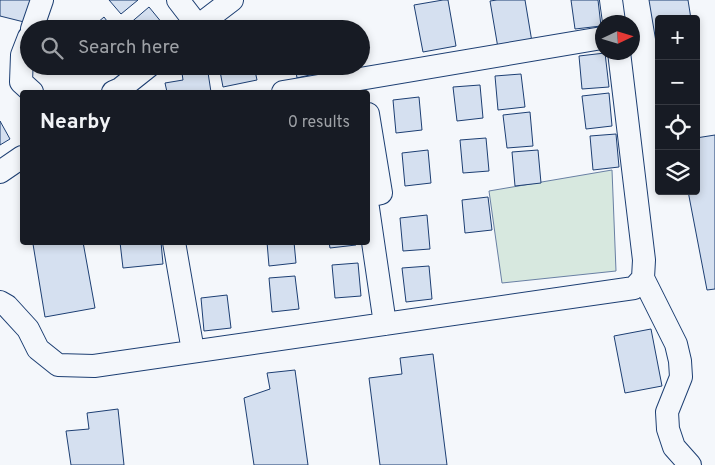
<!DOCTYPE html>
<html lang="en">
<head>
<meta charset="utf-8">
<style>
  :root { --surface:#171b24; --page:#20242c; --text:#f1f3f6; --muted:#9ea1a6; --line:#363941 }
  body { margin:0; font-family:Overpass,sans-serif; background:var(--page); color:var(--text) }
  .controls { position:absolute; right:15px; top:15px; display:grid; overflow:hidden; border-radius:5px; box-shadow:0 2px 8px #0003 }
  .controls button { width:45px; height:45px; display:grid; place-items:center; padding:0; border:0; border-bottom:1px solid var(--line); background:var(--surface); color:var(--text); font:25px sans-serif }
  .compass { position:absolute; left:595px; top:15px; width:45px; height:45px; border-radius:50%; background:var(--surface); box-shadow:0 2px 8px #0003; rotate:86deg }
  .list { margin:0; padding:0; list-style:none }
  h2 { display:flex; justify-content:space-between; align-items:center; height:65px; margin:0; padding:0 20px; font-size:21px }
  h2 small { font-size:16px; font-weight:400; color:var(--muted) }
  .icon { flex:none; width:28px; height:28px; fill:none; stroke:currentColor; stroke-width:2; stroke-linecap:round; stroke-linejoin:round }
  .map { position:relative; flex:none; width:715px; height:465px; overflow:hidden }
  .search { position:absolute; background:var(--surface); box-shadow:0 2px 8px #0003; left:20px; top:20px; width:350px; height:55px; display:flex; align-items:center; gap:12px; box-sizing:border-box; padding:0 18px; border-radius:28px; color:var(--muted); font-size:19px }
  .panel { position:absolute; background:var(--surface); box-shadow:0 2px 8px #0003; left:20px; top:90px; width:350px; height:155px; border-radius:5px }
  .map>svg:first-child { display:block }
</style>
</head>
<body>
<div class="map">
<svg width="715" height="465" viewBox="0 0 715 465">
  <rect width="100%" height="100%" fill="#f4f7fb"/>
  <!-- green -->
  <path fill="#d7e8df" stroke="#687fa3" d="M 612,170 L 616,271 L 502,283 L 489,191 Z"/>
  <!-- building -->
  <path fill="#d5e0f0" stroke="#1d3f73" d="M 0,0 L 33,0 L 28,23 L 0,16 Z
    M 109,0 L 138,0 L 121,14 Z
    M 443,0 L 448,0 L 456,46 L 423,52 L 414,5 Z
    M 497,0 L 525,0 L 532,42 L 498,48 L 490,1 Z
    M 571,0 L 598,0 L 601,26 L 575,29 Z
    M 649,0 L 688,0 L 691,19 L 659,19 L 659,60 Z
    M 149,7 L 167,29 L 131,29 L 128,25 Z
    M 104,17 L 113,29 L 90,29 Z
    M 605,53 L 609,87 L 582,89 L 579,56 Z
    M 181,66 L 207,66 L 211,92 L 167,92 L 165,83 L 183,80 Z
    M 219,66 L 254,66 L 257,80 L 223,87 Z
    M 295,66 L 330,66 L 331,70 L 297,78 Z
    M 521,74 L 525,107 L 498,110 L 495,76 Z
    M 480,85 L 483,118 L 457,121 L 453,87 Z
    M 609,93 L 612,126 L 586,129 L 582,96 Z
    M 419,97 L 422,130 L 396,133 L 393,100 Z
    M 530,112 L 533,146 L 507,148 L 503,115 Z
    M 0,121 L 10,139 L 0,145 Z
    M 616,134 L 619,167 L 593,170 L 590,136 Z
    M 715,135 L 715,289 L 707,290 L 688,191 L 696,191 L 696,138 Z
    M 486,138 L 489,171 L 463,173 L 460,140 Z
    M 428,150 L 431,183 L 405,186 L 402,153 Z
    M 538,150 L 541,183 L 515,186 L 512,152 Z
    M 488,197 L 492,230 L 465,233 L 462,200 Z
    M 427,215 L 430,249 L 403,251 L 400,218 Z
    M 41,242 L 83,242 L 95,308 L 45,317 L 33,244 Z
    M 120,242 L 161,242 L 163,264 L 123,268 Z
    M 267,242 L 294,242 L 296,263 L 269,266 Z
    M 329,242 L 355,242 L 356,245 L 330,248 Z
    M 358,263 L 361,296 L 335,298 L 332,265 Z
    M 429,266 L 432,299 L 406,302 L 402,268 Z
    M 295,276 L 299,309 L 272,312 L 269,278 Z
    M 227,295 L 231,328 L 204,331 L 201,298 Z
    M 651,329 L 662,386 L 625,393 L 614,336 Z
    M 433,354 L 447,465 L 380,465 L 369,378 L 402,374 L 400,358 Z
    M 295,370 L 308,465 L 254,465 L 244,398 L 270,389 L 267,373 Z
    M 118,409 L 124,465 L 71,465 L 66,431 L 89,429 L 87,413 Z"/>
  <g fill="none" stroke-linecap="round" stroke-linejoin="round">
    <defs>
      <path id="minor" d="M 178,0 L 198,26
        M 611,0 L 614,22
        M 32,29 L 42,0
        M 194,29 L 232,0
        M 29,37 L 22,55 L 21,82 L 32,92
        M 113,92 L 120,89 L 149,66
        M 283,92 L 602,38
        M 368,114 L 381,193 L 368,196
        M 0,172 L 22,157
        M 368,208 L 385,324
        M 174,242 L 193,351
        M 643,278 L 676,344 L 680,361 L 681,377 L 667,412 L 668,429 L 674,447 L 690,465
        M 0,302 L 7,306 L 28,329 L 38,349 L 58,365 L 94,366 L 634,288 L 643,278 L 644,260 L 619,52"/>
    </defs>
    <!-- minor casing -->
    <use href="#minor" stroke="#1d3f73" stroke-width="24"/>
    <!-- minor -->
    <use href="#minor" stroke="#f4f7fb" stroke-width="22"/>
  </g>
</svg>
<div class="controls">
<button>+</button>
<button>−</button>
<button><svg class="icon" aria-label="locate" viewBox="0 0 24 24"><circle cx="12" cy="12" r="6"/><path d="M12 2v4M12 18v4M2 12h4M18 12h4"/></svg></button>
<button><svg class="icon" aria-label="layers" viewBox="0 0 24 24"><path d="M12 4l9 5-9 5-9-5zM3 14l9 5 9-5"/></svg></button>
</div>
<svg class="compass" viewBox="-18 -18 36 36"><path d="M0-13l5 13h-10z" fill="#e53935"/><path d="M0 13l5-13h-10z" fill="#9ea1a6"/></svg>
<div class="search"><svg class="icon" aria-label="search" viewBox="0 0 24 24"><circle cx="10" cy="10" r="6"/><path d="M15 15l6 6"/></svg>Search here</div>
<section class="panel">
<h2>Nearby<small>0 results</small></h2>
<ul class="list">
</ul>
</section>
</div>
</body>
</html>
